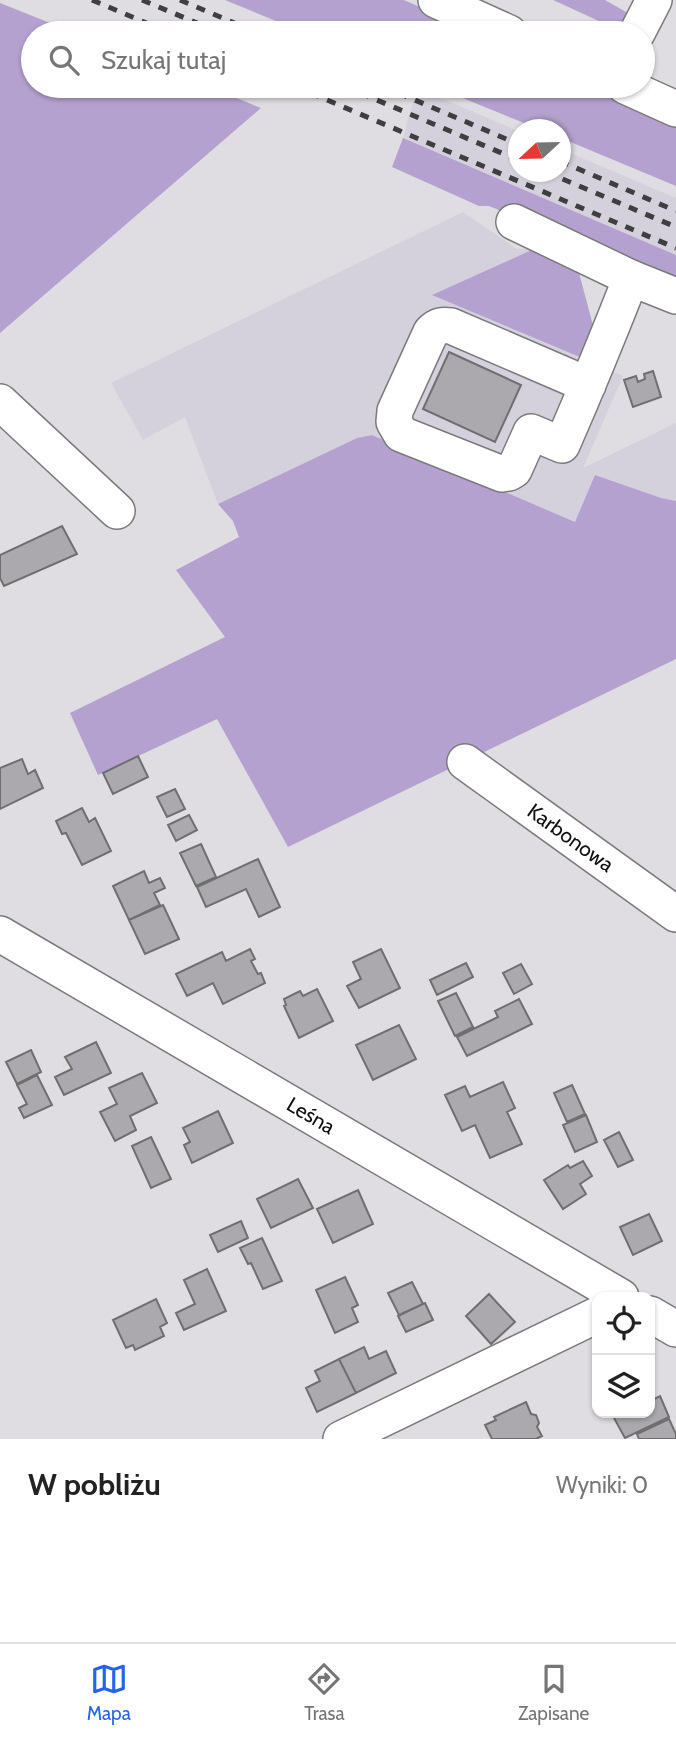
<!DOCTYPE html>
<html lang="pl">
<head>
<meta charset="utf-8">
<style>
  :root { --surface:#fff; --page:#f2f2f2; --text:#222; --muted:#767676; --line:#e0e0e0; --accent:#2563eb }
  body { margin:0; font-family:Cabin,sans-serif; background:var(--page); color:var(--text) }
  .controls { position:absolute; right:21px; bottom:21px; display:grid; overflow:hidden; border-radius:14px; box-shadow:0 2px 5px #0004 }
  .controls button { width:63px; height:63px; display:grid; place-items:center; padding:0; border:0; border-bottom:2px solid var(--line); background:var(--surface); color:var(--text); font:35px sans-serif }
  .compass { position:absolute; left:508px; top:119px; width:63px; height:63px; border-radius:50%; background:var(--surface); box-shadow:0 2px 5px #0004; rotate:248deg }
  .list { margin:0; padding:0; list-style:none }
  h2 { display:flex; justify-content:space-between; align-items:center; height:91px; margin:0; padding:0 28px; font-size:30px }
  h2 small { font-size:23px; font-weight:400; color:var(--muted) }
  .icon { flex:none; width:38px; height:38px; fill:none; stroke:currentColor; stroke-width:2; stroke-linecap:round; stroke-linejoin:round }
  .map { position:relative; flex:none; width:676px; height:1439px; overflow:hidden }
  .search { position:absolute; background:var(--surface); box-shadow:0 2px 5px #0004; left:21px; right:21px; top:21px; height:77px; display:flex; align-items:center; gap:18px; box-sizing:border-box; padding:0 24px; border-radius:38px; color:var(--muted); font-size:26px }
  .sheet { height:203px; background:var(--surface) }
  nav { display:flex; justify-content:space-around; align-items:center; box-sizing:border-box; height:98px; border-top:2px solid var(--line); background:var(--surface); font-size:19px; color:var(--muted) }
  nav a { display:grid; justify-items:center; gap:4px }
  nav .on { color:var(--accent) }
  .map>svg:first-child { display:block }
</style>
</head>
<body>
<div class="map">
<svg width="676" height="1439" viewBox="0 0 676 1439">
  <rect width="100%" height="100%" fill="#dfdde1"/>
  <!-- built -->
  <path fill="#d5d1dc" d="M 417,88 L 518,131 L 518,172 L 560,172 L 561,149 L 676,198 L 676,255 L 403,138 Z
    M 463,212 L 517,249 L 536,248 L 433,295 L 623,376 L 583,468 L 676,423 L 676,501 L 661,498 L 576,523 L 372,435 L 357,438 L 218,504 L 185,417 L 143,440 L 111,383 Z"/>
  <!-- green -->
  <path fill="#b5a1cf" d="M 225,0 L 404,0 L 478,33 L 305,33 Z
    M 553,0 L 605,0 L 633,16 L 625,33 Z
    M 0,3 L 75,33 L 33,33 L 33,86 L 207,86 L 261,108 L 0,333 Z
    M 433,86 L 593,86 L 676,123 L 676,186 L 561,138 L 560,130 L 539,129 Z
    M 403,138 L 676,255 L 676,285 L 588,247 L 489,206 L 479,206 L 392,167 Z
    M 536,248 L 566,263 L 579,273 L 594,329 L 582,358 L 432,295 Z
    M 372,435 L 575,522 L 595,475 L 661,498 L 676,501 L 676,659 L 288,847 L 217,719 L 98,775 L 70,713 L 225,637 L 176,570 L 239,537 L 233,521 L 218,504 L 357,438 Z"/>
  <!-- building -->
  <path fill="#aba9ad" stroke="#6f6e71" stroke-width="2" d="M 449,352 L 521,385 L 495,442 L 423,409 Z
    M 653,371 L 661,397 L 633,407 L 624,380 L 636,376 L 638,382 L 645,379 L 644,374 Z
    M 62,526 L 77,554 L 4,586 L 0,578 L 0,555 Z
    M 138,756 L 148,777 L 113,794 L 103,773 Z
    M 22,759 L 28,774 L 35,770 L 43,788 L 0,809 L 0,768 Z
    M 175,789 L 185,809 L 167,817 L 157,797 Z
    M 82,808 L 89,822 L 95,818 L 111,851 L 82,865 L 66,833 L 62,834 L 56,821 Z
    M 189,815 L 197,830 L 176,841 L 168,825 Z
    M 201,844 L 216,877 L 196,886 L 180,853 Z
    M 258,859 L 280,907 L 259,917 L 246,889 L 206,907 L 197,887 Z
    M 144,871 L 149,883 L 160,878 L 165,888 L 154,893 L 160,905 L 129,920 L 113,886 Z
    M 163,905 L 179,939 L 145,954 L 129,920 Z
    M 250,949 L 255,959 L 251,961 L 258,974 L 261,973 L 265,983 L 223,1004 L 213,983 L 187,996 L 176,974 L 222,952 L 226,961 Z
    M 381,949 L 400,988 L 359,1008 L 347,986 L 361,979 L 353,962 Z
    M 466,963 L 473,977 L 437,995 L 430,980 Z
    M 521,964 L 532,984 L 514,994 L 503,973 Z
    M 317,989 L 333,1021 L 299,1038 L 284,1006 L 286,1005 L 284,999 L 300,991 L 303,996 Z
    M 456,993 L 473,1027 L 455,1036 L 438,1001 Z
    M 519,999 L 532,1024 L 467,1056 L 457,1037 L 498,1017 L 495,1011 Z
    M 399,1025 L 416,1059 L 373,1080 L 356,1045 Z
    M 96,1042 L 111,1073 L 64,1095 L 55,1077 L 72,1069 L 65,1057 Z
    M 31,1050 L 41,1072 L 17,1084 L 6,1062 Z
    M 142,1073 L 157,1103 L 130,1116 L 136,1130 L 115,1141 L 100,1112 L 117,1104 L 109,1088 Z
    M 37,1075 L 52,1105 L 24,1118 L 19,1108 L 27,1104 L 17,1085 Z
    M 503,1082 L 515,1108 L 507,1112 L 522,1144 L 490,1158 L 475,1125 L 462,1131 L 445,1095 L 465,1086 L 470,1097 Z
    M 572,1085 L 585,1114 L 567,1122 L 554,1093 Z
    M 218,1111 L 233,1143 L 192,1163 L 184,1145 L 190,1142 L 183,1128 Z
    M 586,1115 L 597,1142 L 575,1152 L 563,1125 Z
    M 619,1132 L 633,1160 L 618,1167 L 604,1140 Z
    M 151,1137 L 171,1179 L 151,1188 L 132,1146 Z
    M 583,1161 L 592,1176 L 580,1184 L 586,1194 L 563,1209 L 544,1180 L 568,1165 L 570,1168 Z
    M 298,1179 L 313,1208 L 271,1228 L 257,1199 Z
    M 358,1190 L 373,1224 L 333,1243 L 317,1209 Z
    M 649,1214 L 662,1241 L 633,1255 L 620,1227 Z
    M 241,1221 L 248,1238 L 218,1252 L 210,1235 Z
    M 262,1238 L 282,1281 L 263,1289 L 251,1263 L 248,1264 L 240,1248 Z
    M 207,1269 L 226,1311 L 184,1330 L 176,1313 L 195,1304 L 184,1280 Z
    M 345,1277 L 358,1305 L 352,1308 L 358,1322 L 335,1333 L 316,1290 Z
    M 412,1282 L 423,1304 L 399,1315 L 388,1293 Z
    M 489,1294 L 515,1322 L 491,1344 L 466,1316 Z
    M 156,1299 L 167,1323 L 160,1327 L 164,1336 L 135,1350 L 133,1345 L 126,1348 L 113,1320 Z
    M 425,1303 L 433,1320 L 406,1332 L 398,1316 Z
    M 364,1347 L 369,1359 L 386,1351 L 396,1373 L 356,1393 L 339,1359 Z
    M 339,1359 L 356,1393 L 317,1412 L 306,1388 L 320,1381 L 315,1371 Z
    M 660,1396 L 669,1417 L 625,1438 L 614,1418 L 624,1413 L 650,1413 L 650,1401 Z
    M 526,1402 L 531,1414 L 536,1415 L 539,1423 L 537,1427 L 542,1436 L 536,1439 L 492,1439 L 485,1425 L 496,1420 L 494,1417 Z
    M 669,1419 L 676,1434 L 676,1439 L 639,1439 L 637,1434 Z"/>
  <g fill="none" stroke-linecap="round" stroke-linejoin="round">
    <defs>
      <g id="minor">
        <path d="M 436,0 L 509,33"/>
        <path d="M 637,33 L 654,0"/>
        <path d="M 625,86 L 676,109"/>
        <path d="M 514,222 L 631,278 L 676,296"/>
        <path d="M 588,385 L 451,326 C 442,325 438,325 431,332 L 395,411 L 394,422 L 401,434 L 502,474 L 509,473 L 514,470 L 531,432 L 562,445 C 586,390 609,334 631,278"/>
        <path d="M 0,402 L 117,511"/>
        <path id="s1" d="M 465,762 L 676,914"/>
        <path id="s2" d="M 0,934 L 621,1297"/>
        <path d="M 650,1314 L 676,1329"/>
        <path d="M 341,1439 L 597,1315"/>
      </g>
    </defs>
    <!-- minor casing -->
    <use href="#minor" stroke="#7b7a7d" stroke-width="38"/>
    <!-- minor -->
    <use href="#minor" stroke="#fff" stroke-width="35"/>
    <!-- rail -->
    <path stroke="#3f3e40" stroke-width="5" stroke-dasharray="9 9" stroke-linecap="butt" d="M 92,0 L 170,33
      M 142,0 L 221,33
      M 180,0 L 258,33
      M 294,86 L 676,248
      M 344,86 L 518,160
      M 382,86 L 518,144
      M 560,161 L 676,211
      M 546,172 L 676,227"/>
  </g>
  <g text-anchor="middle" stroke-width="7" stroke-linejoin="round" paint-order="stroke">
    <!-- street labels -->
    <g font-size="21" fill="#111012" stroke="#fff">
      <text dy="7" stroke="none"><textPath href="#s1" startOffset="130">Karbonowa</textPath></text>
      <text dy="7" stroke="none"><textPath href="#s2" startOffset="360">Leśna</textPath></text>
    </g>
  </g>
</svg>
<div class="controls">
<button><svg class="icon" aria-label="locate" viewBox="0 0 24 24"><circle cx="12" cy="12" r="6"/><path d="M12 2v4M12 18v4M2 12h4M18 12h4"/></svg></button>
<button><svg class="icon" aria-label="layers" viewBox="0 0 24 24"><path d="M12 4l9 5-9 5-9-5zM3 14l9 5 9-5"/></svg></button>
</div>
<svg class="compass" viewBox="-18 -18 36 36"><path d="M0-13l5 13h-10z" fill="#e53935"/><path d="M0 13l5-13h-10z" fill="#767676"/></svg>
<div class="search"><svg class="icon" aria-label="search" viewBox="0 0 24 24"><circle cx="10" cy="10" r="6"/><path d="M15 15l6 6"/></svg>Szukaj tutaj</div>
</div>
<section class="sheet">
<h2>W pobliżu<small>Wyniki: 0</small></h2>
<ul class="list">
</ul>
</section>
<nav>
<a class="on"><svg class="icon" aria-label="map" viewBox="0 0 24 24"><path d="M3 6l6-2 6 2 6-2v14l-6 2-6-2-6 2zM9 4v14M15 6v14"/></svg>Mapa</a>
<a><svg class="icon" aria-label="directions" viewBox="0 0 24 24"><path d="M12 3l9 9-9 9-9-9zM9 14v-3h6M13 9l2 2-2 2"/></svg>Trasa</a>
<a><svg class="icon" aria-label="saved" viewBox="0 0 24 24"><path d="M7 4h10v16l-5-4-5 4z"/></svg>Zapisane</a>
</nav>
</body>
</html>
